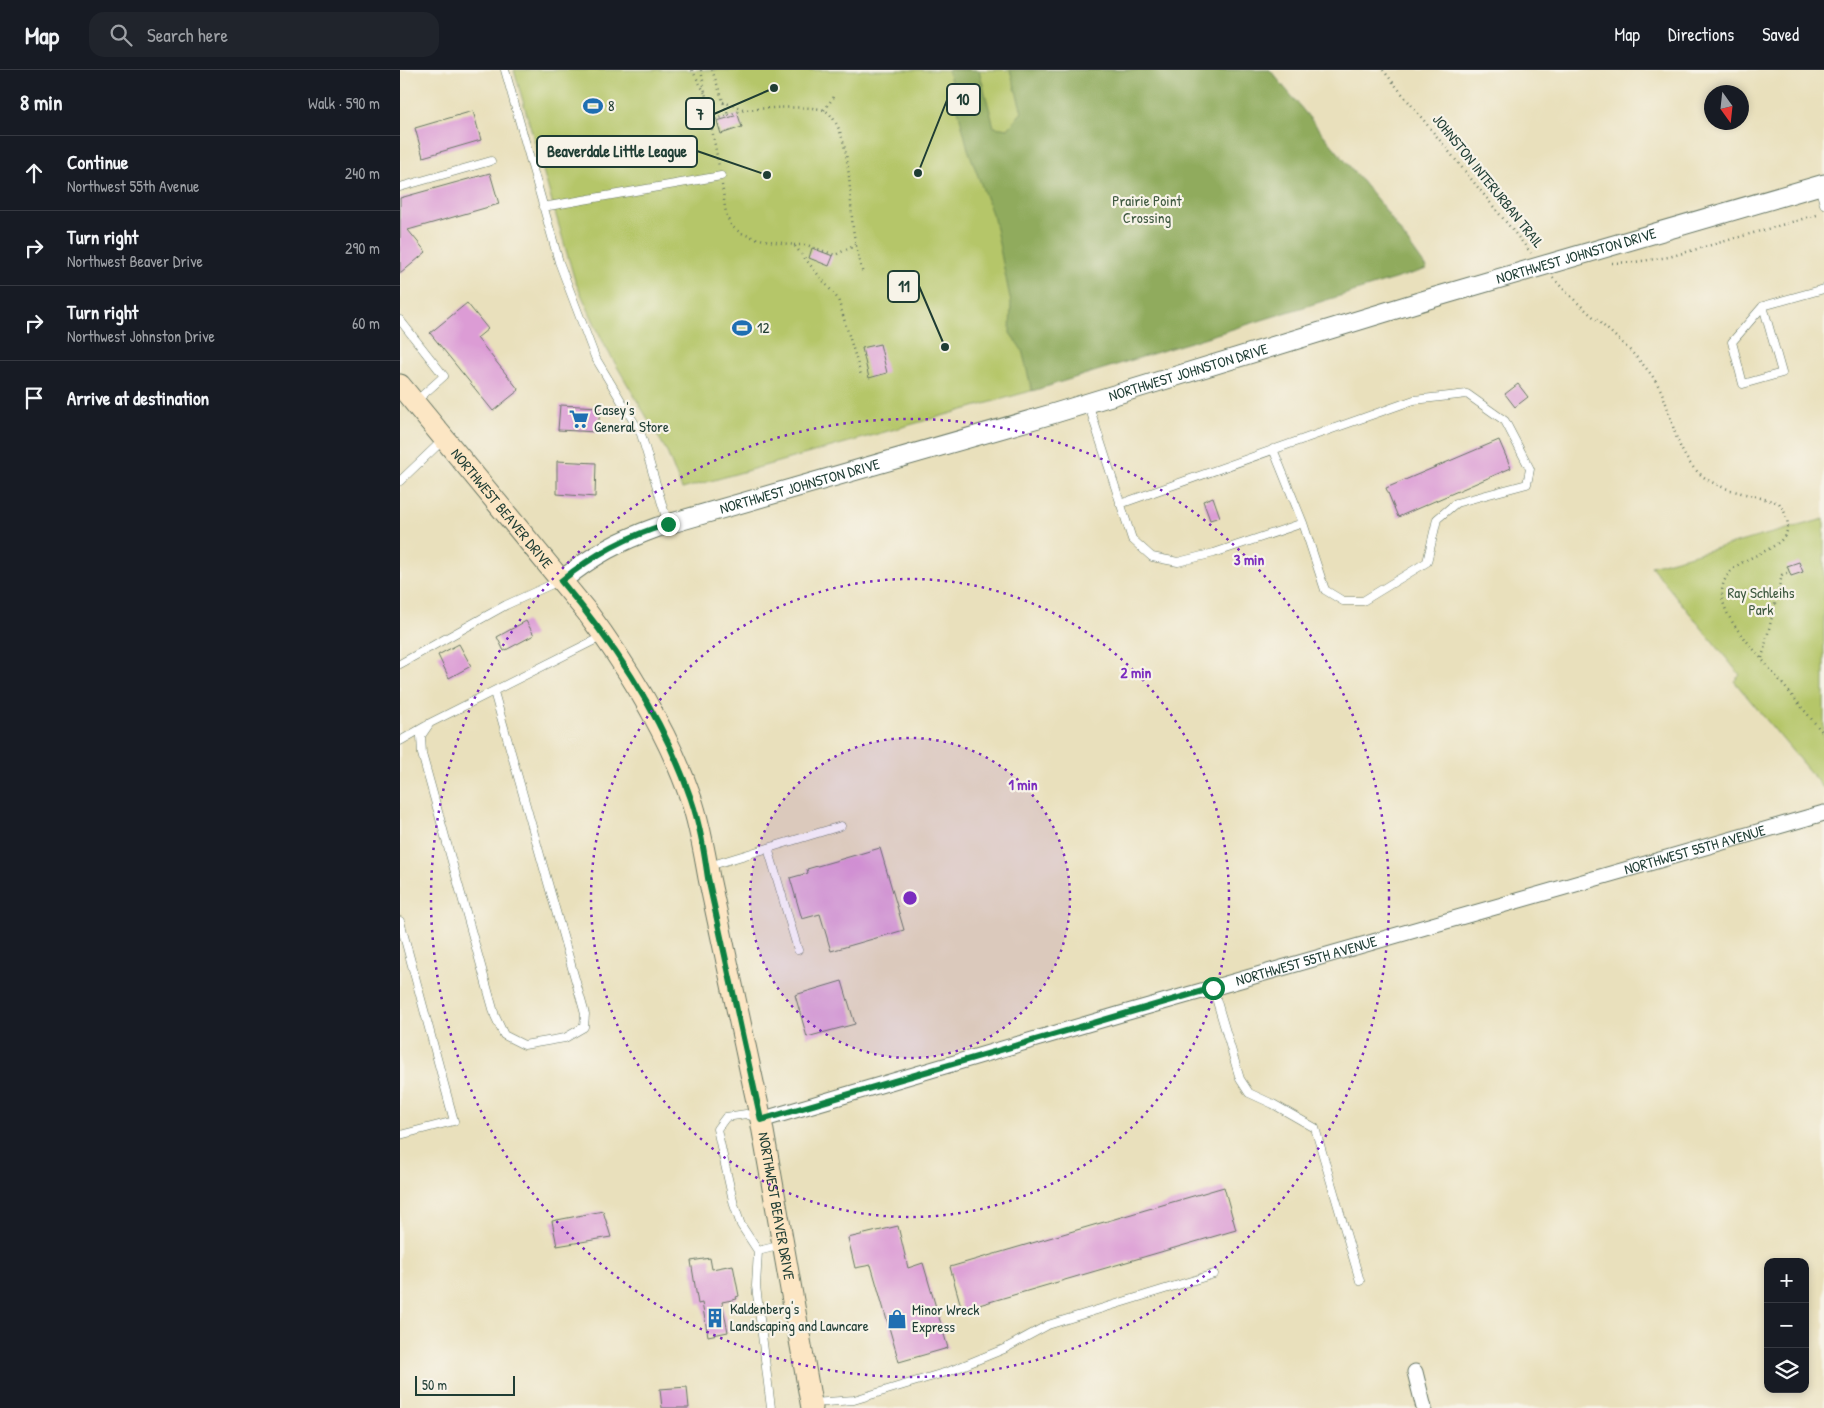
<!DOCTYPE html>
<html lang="en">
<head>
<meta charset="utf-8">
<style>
  :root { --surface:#171b24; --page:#20242c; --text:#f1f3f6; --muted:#9ea1a6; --line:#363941 }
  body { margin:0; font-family:"Patrick Hand",sans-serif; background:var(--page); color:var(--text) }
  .controls { position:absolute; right:15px; bottom:15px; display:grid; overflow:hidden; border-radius:10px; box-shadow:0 2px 8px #0003 }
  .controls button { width:45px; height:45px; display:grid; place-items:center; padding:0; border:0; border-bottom:1px solid var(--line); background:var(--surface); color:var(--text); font:25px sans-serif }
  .compass { position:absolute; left:1304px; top:15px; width:45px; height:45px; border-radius:50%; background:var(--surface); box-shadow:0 2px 8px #0003; rotate:165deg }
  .scale { position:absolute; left:15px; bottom:12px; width:100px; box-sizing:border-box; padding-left:5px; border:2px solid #1f3d34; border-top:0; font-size:14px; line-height:18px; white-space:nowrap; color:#1f3d34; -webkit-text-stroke:4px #f7f3e8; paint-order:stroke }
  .stop { position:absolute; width:15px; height:15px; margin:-11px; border:4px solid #0b8043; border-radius:50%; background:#fff }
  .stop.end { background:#0b8043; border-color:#fff; box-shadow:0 1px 5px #0008 }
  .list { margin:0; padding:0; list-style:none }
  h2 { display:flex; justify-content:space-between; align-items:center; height:65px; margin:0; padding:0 20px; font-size:21px }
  h2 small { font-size:16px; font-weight:400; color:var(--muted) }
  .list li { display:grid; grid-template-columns:32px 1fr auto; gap:15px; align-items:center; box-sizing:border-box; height:75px; padding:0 20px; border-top:1px solid var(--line) }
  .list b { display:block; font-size:19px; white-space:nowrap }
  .list p { margin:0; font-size:16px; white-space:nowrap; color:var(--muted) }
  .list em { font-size:16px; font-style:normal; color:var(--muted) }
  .icon { flex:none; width:28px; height:28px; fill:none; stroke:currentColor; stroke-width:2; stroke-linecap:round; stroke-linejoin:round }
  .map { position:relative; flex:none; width:1424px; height:1338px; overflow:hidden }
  header { display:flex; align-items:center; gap:30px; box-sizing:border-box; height:70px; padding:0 25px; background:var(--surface); border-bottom:1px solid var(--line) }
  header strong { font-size:24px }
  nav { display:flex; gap:28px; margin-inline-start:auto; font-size:18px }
  .search { width:350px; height:45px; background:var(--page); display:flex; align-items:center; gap:12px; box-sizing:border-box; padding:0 18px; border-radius:15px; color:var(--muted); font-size:19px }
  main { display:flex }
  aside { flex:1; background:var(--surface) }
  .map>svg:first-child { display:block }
</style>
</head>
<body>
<header>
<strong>Map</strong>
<div class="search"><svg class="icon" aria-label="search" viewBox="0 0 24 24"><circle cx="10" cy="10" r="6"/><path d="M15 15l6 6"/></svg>Search here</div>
<nav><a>Map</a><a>Directions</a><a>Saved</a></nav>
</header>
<main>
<aside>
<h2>8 min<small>Walk · 590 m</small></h2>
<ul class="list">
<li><svg class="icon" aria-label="ahead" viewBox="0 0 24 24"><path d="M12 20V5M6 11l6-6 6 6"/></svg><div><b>Continue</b><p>Northwest 55th Avenue</p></div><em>240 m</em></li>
<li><svg class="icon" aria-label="right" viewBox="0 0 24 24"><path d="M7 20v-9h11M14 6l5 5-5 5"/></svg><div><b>Turn right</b><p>Northwest Beaver Drive</p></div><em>290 m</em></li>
<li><svg class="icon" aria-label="right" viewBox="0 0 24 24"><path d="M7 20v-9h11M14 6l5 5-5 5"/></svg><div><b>Turn right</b><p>Northwest Johnston Drive</p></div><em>60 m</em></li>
<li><svg class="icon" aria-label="arrive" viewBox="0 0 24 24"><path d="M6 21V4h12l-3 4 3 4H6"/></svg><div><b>Arrive at destination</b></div></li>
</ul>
</aside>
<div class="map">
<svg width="1424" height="1338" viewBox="0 0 1424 1338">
  <rect width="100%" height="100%" fill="#f7f3e8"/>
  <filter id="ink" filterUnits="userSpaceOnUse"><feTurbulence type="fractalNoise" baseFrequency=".02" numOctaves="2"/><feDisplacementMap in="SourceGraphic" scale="10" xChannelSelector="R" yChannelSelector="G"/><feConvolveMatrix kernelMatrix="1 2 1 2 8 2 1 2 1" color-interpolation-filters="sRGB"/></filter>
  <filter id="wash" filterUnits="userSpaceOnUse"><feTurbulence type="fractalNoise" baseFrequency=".0096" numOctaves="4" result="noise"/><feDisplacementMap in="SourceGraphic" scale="20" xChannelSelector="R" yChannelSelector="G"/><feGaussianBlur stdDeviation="1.12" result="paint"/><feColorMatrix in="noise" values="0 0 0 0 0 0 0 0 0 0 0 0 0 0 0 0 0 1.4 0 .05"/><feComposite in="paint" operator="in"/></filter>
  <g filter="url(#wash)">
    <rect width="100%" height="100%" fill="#e9e0bc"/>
    <!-- green -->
    <path fill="#b5c669" stroke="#6a824e" d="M 114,0 L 840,0 L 652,315 L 282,419 L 266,380 L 205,276 L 175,211 Z
      M 1424,449 L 1424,719 L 1334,611 L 1340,605 L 1251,496 Z"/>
    <!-- forest -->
    <path fill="#90ab5d" stroke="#587448" d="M 548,0 L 579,0 L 594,57 L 608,59 L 622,42 L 610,0 L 870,0 L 980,133 L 1027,199 L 632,321 L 622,280 L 610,263 L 611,233 L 594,149 L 568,79 Z"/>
    <g id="blocks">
      <!-- building -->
      <path fill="#dc9cd5" d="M 73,41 L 81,70 L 23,87 L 15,58 Z
        M 338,45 L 342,57 L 321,64 L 317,51 Z
        M 90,103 L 99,134 L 8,160 L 26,182 L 0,204 L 0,128 Z
        M 412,178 L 433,186 L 429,196 L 409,188 Z
        M 67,233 L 88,259 L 77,268 L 119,320 L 93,341 L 30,263 Z
        M 480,274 L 487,303 L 469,308 L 462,278 Z
        M 1118,314 L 1128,327 L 1115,337 L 1105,324 Z
        M 160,335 L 200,337 L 198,362 L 158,360 Z
        M 1099,370 L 1111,398 L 998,447 L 986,418 Z
        M 157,391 L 196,393 L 195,427 L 157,424 Z
        M 813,427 L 820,447 L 810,450 L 803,431 Z
        M 1399,492 L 1403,502 L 1391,506 L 1387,496 Z
        M 126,551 L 134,565 L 104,581 L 97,567 Z
        M 59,574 L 71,596 L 49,608 L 38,585 Z
        M 480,778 L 504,860 L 431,881 L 420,844 L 402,849 L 390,808 L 408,803 L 407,799 Z
        M 442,911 L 455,954 L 407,967 L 395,925 Z
        M 824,1117 L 836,1160 L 562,1240 L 550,1197 Z
        M 203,1141 L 211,1167 L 157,1176 L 152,1151 Z
        M 498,1156 L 508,1198 L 523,1193 L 548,1278 L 499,1292 L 471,1195 L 455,1198 L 448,1168 Z
        M 310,1188 L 312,1199 L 333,1195 L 339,1226 L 336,1227 L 337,1229 L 322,1232 L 328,1262 L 308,1266 L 302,1233 L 298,1234 L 291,1191 Z
        M 287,1317 L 289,1338 L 262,1338 L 260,1319 Z"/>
    </g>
  </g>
  <g filter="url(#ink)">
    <use href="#blocks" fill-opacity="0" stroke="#667664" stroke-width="1"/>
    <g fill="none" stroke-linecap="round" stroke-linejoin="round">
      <defs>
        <path id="service" d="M 105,0 L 159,192 L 195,287 L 241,364 L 268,454
          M 1419,116 L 1424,134
          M 0,117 L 91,91
          M 143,137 L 321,106
          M 1363,236 L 1382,303 L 1343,314 L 1332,272 L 1363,236 L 1424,219
          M 0,250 L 44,306 L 16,331
          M 688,333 L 732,469 L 752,487 L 778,492 L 814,483 L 903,453 L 925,520 L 943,531 L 963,531 L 1027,492 L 1037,449 L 1056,433 L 1127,414 L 1130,399 L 1105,351 L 1067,324 L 1014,330 L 720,434
          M 873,379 L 903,453
          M 0,411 L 44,369
          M 0,594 L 106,535 L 159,511
          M 94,622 L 185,944 L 184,957 L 165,968 L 124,975 L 104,965 L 95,946 L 22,684 L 21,666 L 30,653 L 203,566
          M 0,671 L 26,656
          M 368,778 L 398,880
          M 309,796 L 441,756
          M 0,851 L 54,1051 L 0,1065
          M 813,918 L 840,1009 L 849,1023 L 873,1034 L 915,1058 L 960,1211
          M 358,1181 L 341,1155 L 334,1135 L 317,1059 L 326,1047 L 346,1044 L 359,1049
          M 413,1333 L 454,1330 L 550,1301 L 604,1279 L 648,1255 L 814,1204
          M 371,1338 L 356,1216 L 358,1181 L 382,1175"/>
        <g id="minor">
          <path id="s1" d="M 361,1050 L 721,944 L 1424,743"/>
          <path d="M 1015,1302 L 1024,1338"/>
        </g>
        <g id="tertiary">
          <path id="s2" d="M 161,511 C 193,485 219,471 258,457 L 652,344 L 1032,228 L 1424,114"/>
        </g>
        <g id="secondary">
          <path id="s3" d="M 0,315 L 187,542 C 229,599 268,662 291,729 C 300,755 304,781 309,808 L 361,1050 L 412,1338"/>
        </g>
      </defs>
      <!-- service casing -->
      <use href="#service" stroke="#667664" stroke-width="9"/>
      <!-- minor casing -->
      <use href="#minor" stroke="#667664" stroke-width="17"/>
      <!-- tertiary casing -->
      <use href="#tertiary" stroke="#667664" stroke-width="21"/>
      <!-- secondary casing -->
      <use href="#secondary" stroke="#667664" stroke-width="23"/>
      <!-- path -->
      <path stroke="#667664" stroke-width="2.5" stroke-dasharray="1 4" stroke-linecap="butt" d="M 292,0 L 306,25
        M 301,0 L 319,97
        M 983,0 L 1131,183
        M 323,32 L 346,40
        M 424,40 L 436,24
        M 328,45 C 334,43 340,41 346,40 C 359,38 418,35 426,41 C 452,61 449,128 453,158 C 455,174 459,189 463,204
        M 311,51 L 328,45 L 312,0
        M 136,75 C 177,91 205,88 247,81
        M 322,115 C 324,125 324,139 328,149 C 335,170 376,171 394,175 L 438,229 L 461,305
        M 394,175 L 407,175 L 435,185 L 456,175
        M 1212,193 L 1235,192 L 1269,187 L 1420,144
        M 1153,208 C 1184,243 1225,269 1253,307 C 1265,324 1269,344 1275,363 C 1294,421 1330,418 1379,433 C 1410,478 1350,480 1331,501 C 1312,521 1327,546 1340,563 L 1424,664
        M 1362,588 L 1382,505 L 1387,503"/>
      <!-- service -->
      <use href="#service" stroke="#fff" stroke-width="8"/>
      <!-- minor -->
      <use href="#minor" stroke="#fff" stroke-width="15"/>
      <!-- tertiary -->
      <use href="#tertiary" stroke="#fff" stroke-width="19"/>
      <!-- secondary -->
      <use href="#secondary" stroke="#fce6c4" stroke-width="21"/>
    </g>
  </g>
  <g fill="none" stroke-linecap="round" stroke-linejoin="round" filter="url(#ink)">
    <!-- route -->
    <path stroke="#0b8043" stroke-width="6" d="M 268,454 C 227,466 194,484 161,511 C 215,575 264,649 291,729 C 300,755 304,781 308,808 L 361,1050 L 813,918"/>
  </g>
  <!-- distance rings -->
  <circle cx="510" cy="828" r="160" fill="#7b2cbf" fill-opacity=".12"/>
  <g fill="none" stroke="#7b2cbf" stroke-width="2.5" stroke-dasharray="2.5 5">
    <circle cx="510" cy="828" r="160"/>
    <circle cx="510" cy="828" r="319"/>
    <circle cx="510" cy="828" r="479"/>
  </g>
  <!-- icons -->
  <defs>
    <symbol id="stadium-bare" viewBox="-9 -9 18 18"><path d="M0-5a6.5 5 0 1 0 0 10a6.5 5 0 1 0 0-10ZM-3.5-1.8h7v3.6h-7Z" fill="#1f6fb2" stroke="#f7f3e8" stroke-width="2.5" paint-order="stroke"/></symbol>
    <symbol id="supermarket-bare" viewBox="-9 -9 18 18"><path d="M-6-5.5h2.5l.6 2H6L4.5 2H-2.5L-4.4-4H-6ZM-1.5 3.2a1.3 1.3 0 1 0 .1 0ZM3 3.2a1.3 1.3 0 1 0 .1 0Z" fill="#1f6fb2" stroke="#f7f3e8" stroke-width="2.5" paint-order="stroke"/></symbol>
    <symbol id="building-bare" viewBox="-9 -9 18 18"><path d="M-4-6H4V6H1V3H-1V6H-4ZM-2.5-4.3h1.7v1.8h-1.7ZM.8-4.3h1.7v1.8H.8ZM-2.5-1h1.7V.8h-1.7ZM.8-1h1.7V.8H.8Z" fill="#1f6fb2" stroke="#f7f3e8" stroke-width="2.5" paint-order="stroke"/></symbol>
    <symbol id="shop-bare" viewBox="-9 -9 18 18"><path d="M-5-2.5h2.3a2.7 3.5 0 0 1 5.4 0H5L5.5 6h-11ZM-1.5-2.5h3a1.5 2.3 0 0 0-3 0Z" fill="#1f6fb2" stroke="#f7f3e8" stroke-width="2.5" paint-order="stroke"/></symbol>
  </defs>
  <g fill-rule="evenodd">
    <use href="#stadium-bare" x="179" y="22" width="28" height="28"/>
    <use href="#stadium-bare" x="328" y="244" width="28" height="28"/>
    <use href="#supermarket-bare" x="165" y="335" width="28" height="28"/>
    <use href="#building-bare" x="301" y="1234" width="28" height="28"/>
    <use href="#shop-bare" x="483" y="1235" width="28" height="28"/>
  </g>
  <g text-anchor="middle" stroke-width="4.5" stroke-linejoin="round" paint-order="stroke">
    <!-- poi labels -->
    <g font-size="15" fill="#1f3d34" stroke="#f7f3e8" text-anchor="start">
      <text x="208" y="41">8</text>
      <text x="357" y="263">12</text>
      <text x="194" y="345">Casey's<tspan x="194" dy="17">General Store</tspan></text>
      <text x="330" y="1244">Kaldenberg's<tspan x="330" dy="17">Landscaping and Lawncare</tspan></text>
      <text x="512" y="1245">Minor Wreck<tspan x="512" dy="17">Express</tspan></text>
    </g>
    <!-- street labels -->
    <g font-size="15" fill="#1f3d34" stroke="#f7f3e8">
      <text transform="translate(1088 111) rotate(51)" y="5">JOHNSTON INTERURBAN TRAIL</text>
      <text dy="5" stroke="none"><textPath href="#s2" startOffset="1069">NORTHWEST JOHNSTON DRIVE</textPath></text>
      <text dy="5" stroke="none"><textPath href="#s2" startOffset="664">NORTHWEST JOHNSTON DRIVE</textPath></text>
      <text dy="5" stroke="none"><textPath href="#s2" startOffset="259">NORTHWEST JOHNSTON DRIVE</textPath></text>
      <text dy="5" stroke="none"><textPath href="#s3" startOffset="160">NORTHWEST BEAVER DRIVE</textPath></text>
      <text dy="5" stroke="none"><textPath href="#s1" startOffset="972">NORTHWEST 55TH AVENUE</textPath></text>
      <text dy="5" stroke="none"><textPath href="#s1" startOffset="568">NORTHWEST 55TH AVENUE</textPath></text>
      <text dy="5" stroke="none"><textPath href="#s3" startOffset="925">NORTHWEST BEAVER DRIVE</textPath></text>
    </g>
    <!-- park labels -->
    <g font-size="15" fill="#3d583f" stroke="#f7f3e8">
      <text x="747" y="136">Prairie Point<tspan x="747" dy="17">Crossing</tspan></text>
      <text x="1361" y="528">Ray Schleihs<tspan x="1361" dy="17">Park</tspan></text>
    </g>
  </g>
  <circle cx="510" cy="828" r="8" fill="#7b2cbf" stroke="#f7f3e8" stroke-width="2.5"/>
  <g font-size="15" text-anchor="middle" font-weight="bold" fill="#7b2cbf" stroke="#f7f3e8" stroke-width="4.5" stroke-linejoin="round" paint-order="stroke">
    <text x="849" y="495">3 min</text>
    <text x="736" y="608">2 min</text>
    <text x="623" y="720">1 min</text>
  </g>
  <!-- callouts -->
  <path fill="none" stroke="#1f3d34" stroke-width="2" d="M518 103L547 30M374 18L314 44M367 105L297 81M545 277L519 216"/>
  <g fill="#1f3d34" stroke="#f7f3e8" stroke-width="2">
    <circle cx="518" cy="103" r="5"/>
    <circle cx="374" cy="18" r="5"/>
    <circle cx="367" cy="105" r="5"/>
    <circle cx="545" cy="277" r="5"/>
  </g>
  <g fill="#f7f3e8" stroke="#1f3d34" stroke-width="2">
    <rect x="547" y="14" width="33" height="31" rx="5"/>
    <rect x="286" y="28" width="28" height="31" rx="5"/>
    <rect x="137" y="66" width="160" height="31" rx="5"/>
    <rect x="488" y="201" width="31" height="31" rx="5"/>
  </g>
  <g font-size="16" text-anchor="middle" font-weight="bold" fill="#1f3d34">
    <text x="563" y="35">10</text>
    <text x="300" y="50">7</text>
    <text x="217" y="87">Beaverdale Little League</text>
    <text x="504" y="222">11</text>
  </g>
</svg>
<div class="controls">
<button>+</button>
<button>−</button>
<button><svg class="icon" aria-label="layers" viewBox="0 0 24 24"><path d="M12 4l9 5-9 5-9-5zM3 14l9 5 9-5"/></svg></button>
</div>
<svg class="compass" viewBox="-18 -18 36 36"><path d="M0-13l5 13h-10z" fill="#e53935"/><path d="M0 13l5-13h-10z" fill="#9ea1a6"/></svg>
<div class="scale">50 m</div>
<div class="stop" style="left:813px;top:918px"></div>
<div class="stop end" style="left:268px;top:454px"></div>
</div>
</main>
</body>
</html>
